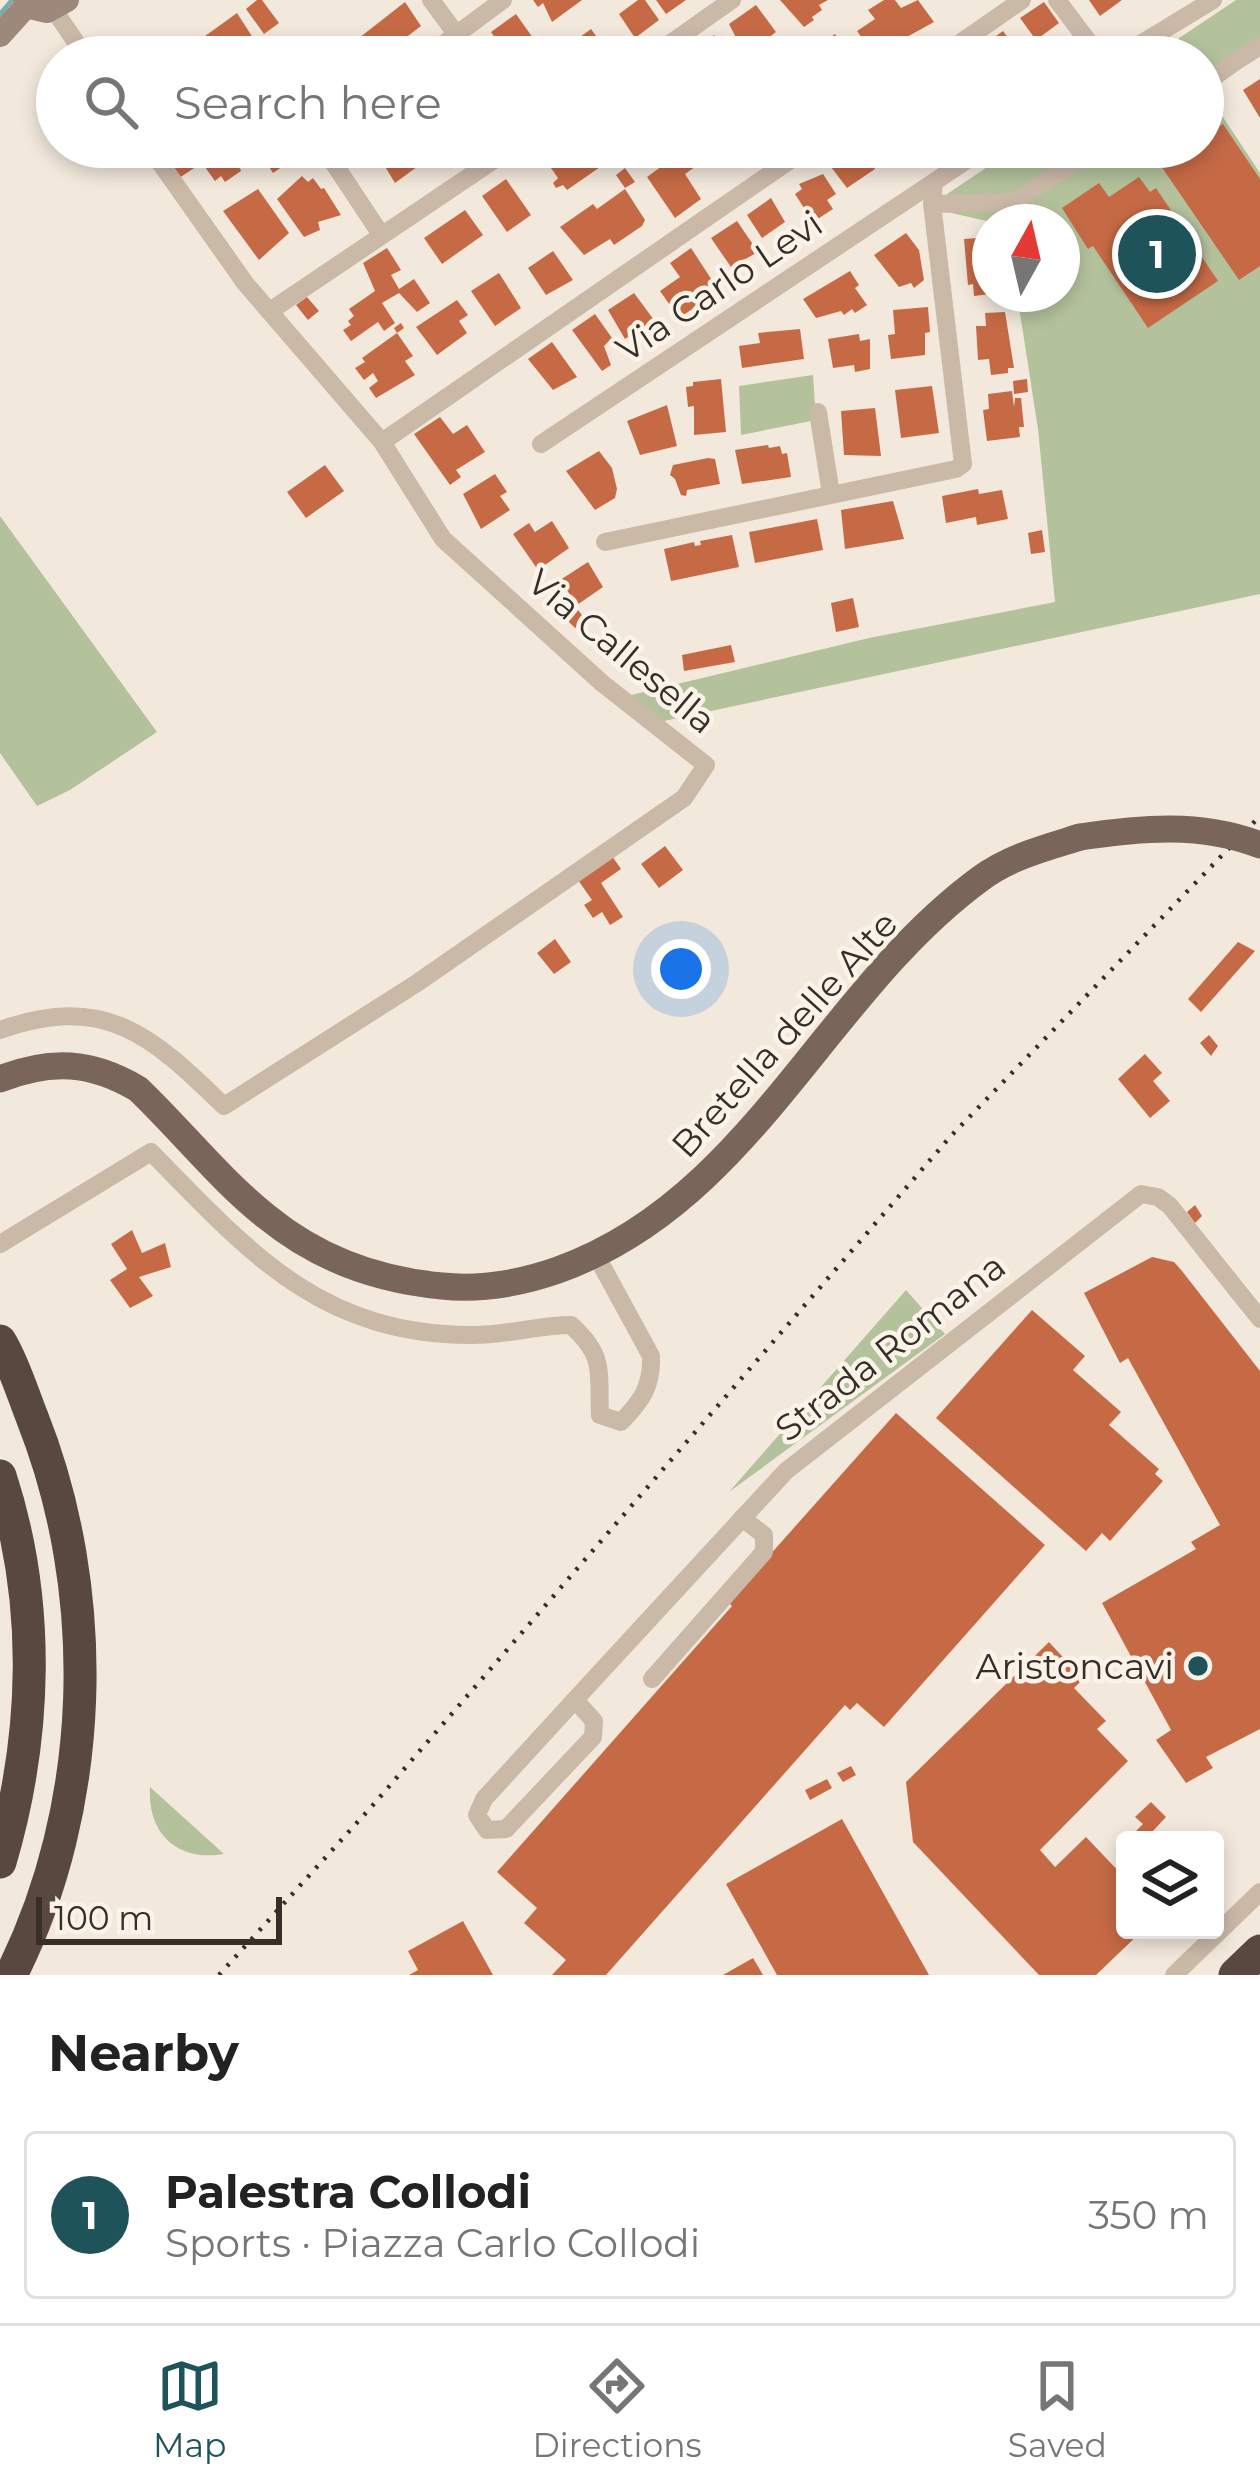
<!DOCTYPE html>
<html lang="en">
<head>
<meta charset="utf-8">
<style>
  :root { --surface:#fff; --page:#f6f6f6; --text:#222; --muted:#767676; --line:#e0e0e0; --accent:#1e5359 }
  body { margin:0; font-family:Montserrat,sans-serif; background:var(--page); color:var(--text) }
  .controls { position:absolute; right:36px; bottom:36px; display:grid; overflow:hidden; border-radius:12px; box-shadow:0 6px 18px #0003 }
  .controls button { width:108px; height:108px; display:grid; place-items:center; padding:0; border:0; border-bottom:3px solid var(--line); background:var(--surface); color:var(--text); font:60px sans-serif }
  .compass { position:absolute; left:972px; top:204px; width:108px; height:108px; border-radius:50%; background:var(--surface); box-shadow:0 6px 18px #0003; rotate:8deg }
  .scale { position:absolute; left:36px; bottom:30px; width:246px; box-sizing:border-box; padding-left:12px; border:6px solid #372e28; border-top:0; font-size:33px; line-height:42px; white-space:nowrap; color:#372e28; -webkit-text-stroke:9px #faf3e9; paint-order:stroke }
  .you { position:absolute; left:681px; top:969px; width:42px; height:42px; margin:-30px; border:9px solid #fff; border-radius:50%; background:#1a73e8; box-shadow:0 0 0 18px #1a73e833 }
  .badge { display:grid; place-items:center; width:78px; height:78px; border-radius:50%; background:var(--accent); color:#fff; font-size:39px; font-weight:700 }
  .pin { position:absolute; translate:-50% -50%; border:6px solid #fff; box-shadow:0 3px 12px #0006 }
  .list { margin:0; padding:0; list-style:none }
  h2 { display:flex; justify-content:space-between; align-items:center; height:156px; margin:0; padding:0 48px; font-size:51px }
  h2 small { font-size:39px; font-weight:400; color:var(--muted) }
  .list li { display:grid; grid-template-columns:78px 1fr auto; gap:36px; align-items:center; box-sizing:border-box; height:168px; margin:0 24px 24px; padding:0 24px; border:3px solid var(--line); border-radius:12px }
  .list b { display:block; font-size:45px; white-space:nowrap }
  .list p { margin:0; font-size:39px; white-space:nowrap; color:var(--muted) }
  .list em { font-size:39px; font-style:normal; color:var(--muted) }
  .icon { flex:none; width:66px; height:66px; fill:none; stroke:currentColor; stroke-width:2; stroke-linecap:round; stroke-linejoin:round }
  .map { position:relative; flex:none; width:1260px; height:1975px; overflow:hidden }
  .search { position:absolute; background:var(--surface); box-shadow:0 6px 18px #0003; left:36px; right:36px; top:36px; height:132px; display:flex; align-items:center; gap:30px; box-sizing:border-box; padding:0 42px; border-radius:66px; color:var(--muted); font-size:45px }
  .sheet { height:348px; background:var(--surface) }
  nav { display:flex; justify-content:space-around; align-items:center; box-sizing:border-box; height:168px; border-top:3px solid var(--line); background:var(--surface); font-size:33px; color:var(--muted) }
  nav a { display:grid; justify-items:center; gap:6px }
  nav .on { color:var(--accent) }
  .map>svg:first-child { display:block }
</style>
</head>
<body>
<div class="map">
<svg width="1260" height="1975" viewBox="0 0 1260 1975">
  <rect width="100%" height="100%" fill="#f2e9dc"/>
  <!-- green -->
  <path fill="#b4c29c" d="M 1236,0 L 1260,0 L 1260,55 L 1207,93 L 1260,173 L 1260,594 L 659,722 L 627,696 L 869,638 L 1055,602 L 1038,429 L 1017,294 L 1062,294 L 1062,222 L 991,222 L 947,212 L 947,194 L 1017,147 L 1203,147 L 1203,57 L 1151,57 Z
    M 813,375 L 816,420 L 741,435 L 739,386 Z
    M 0,516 L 157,732 L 70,790 L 37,806 L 0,753 Z
    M 906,1290 L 945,1334 L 729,1492 Z
    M 150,1787 L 224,1854 C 178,1862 147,1834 150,1787 Z"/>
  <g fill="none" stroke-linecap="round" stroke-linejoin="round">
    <!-- stream -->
    <path stroke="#7babb0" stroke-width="4.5" d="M 0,14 L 12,0"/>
  </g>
  <!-- building -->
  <path fill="#c66a46" d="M 257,0 L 262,0 L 279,23 L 264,34 L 246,9 Z
    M 533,0 L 582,0 L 552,22 L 543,3 L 538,7 Z
    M 638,0 L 645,0 L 659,20 L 635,38 L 619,14 Z
    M 656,0 L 686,0 L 666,14 Z
    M 780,0 L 828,0 L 819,5 L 822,10 L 812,17 L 814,20 L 804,27 Z
    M 884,0 L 895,0 L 901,8 L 918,0 L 934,22 L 874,55 L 857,31 L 875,19 L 868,10 Z
    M 1089,0 L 1122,0 L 1100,16 Z
    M 405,2 L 421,26 L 383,55 L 372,57 L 359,38 Z
    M 1044,2 L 1059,23 L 1036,40 L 1020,18 Z
    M 756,5 L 776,32 L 745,55 L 729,24 Z
    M 237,13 L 255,41 L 244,48 L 250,57 L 176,57 Z
    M 516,14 L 533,38 L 509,57 L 491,32 Z
    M 591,29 L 610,55 L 571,57 L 565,48 Z
    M 1003,31 L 1022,57 L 984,57 L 978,49 Z
    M 835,34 L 849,57 L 804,57 Z
    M 714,35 L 731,57 L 690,57 L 688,54 Z
    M 333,41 L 344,57 L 334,57 L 326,46 Z
    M 788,41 L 794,50 L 784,57 L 765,57 Z
    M 1260,79 L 1260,118 L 1243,90 Z
    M 1223,124 L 1260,179 L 1260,266 L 1239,280 L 1161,166 L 1189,147 L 1203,147 L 1203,137 Z
    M 177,147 L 195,147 L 203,158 L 219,147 L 231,151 L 244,147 L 248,152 L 237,159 L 241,171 L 225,182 L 221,176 L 215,181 L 202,163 L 179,178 L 167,162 L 181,153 Z
    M 256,147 L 297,147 L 301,154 L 273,173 Z
    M 373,147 L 410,147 L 421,164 L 395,183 Z
    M 437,147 L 465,147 L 439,158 L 434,149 Z
    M 577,147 L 597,147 L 606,163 L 567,190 L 563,185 L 556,188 L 553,183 L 558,178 L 544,158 L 558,148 L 564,158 Z
    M 851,147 L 861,147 L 875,169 L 847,188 L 828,163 Z
    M 877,147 L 904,147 L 886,159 Z
    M 684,150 L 695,167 L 685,174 L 701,199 L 675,218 L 647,177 Z
    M 625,168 L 635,182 L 625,188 L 616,175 Z
    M 823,174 L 836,194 L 827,200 L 833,209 L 813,222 L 795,194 L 802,189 L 799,184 Z
    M 302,176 L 308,182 L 313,178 L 321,189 L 324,188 L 341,215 L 318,222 L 320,230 L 304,237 L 277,199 Z
    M 1139,177 L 1150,192 L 1156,188 L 1218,281 L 1148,328 L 1093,246 L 1088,249 L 1062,208 L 1099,183 L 1109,197 Z
    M 506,179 L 531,215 L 507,232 L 482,196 Z
    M 258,189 L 289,233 L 259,260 L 223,211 Z
    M 625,189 L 645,220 L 642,226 L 614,245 L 610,239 L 584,255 L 560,227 L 593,204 L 597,209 Z
    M 771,198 L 785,222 L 762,238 L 747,215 Z
    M 465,210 L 483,235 L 442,264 L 424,238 Z
    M 737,221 L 758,252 L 731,267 L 711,238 Z
    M 906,233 L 919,250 L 924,280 L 914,288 L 911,283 L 899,287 L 874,255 Z
    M 990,237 L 990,294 L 974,296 L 973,284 L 968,285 L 964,239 Z
    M 387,248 L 401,270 L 391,275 L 399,289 L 414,279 L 430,303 L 417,312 L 399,293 L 382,303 L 395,323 L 384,331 L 378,322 L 351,341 L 343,330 L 351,325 L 348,321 L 354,316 L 349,309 L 375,291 L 363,263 Z
    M 691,248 L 719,291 L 679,318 L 660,291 L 680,277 L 670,263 Z
    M 553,251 L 573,280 L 546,295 L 528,268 Z
    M 850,271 L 859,285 L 855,288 L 867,305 L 855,313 L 852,309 L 844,315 L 841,311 L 816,318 L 803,299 Z
    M 499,273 L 521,308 L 495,326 L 471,291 Z
    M 634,293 L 654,320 L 625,339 L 608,310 Z
    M 307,297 L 319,311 L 308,320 L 296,305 Z
    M 457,300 L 468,315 L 459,321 L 467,333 L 437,355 L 416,327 Z
    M 928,307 L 930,332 L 925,333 L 925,355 L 891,359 L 888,335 L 895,334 L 893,310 Z
    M 1005,312 L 1014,368 L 1008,368 L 1008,373 L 991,375 L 989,359 L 978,360 L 976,326 L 986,326 L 985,313 Z
    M 595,314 L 612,338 L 604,346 L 611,365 L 602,371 L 572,330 Z
    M 401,323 L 404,328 L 397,333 L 413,356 L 405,361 L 415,375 L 376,398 L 369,388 L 378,381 L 373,373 L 364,380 L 355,368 L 365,362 L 362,358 L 397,333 L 394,328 Z
    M 800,329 L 804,359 L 742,368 L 739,346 L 760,343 L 758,333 Z
    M 859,334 L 860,341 L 870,339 L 870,369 L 855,372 L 854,365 L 833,368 L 828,339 Z
    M 552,342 L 577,377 L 553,390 L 528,359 Z
    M 721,379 L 726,432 L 694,435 L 694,406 L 688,407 L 686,387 L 693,386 L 693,382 Z
    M 1027,379 L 1028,392 L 1014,394 L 1013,381 Z
    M 932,386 L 939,433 L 901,438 L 895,390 Z
    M 1012,391 L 1014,407 L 1015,398 L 1021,398 L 1024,427 L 1019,427 L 1020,437 L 987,441 L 983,410 L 989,409 L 988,394 Z
    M 667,405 L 677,446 L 640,455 L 627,421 Z
    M 875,408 L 881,456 L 844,455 L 841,411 Z
    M 440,417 L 453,434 L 467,425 L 485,452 L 456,470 L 461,477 L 450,485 L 414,434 Z
    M 768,445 L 769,448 L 780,446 L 782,454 L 787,453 L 791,477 L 742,484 L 735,450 Z
    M 599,451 L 612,468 L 617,489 L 615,498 L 595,510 L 566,471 Z
    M 708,458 L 715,459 L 720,484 L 687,490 L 686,496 L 681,495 L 675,479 L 670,475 L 673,465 Z
    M 325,465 L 344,491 L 306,518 L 287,492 Z
    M 495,474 L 507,492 L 500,496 L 510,510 L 481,529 L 463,494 Z
    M 978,489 L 979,494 L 1002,490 L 1008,519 L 977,525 L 976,517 L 946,523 L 942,496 Z
    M 893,501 L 904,539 L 845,549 L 841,510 Z
    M 817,519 L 823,550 L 755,563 L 749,532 Z
    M 552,521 L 569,548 L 538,570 L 513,534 L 529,523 L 535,532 Z
    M 1042,530 L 1045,552 L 1031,554 L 1028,533 Z
    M 732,535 L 739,567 L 671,581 L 664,549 L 694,542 L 695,546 L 701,545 L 700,541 Z
    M 588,562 L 603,587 L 577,605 L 560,580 Z
    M 853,598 L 859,627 L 836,632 L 831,603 Z
    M 578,610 L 586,620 L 575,628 L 567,620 Z
    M 731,645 L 735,662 L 684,671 L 682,655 Z
    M 665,846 L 683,870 L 659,888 L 641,864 Z
    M 612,856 L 621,869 L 601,883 L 623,917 L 610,925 L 602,912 L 593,918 L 584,905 L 592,900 L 578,880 Z
    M 555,939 L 571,962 L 554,974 L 537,953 Z
    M 1238,942 L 1255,951 L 1201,1012 L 1188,999 Z
    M 1209,1035 L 1218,1046 L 1211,1056 L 1200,1043 Z
    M 1145,1054 L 1162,1073 L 1153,1081 L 1170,1101 L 1150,1118 L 1118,1079 Z
    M 1195,1205 L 1202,1216 L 1195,1223 L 1187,1212 Z
    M 132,1230 L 142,1253 L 165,1243 L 171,1267 L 139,1277 L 153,1296 L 130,1308 L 110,1280 L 127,1269 L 111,1244 Z
    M 1152,1257 L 1174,1262 L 1182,1271 L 1260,1371 L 1260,1729 L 1206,1757 L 1213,1768 L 1186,1783 L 1156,1740 L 1171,1730 L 1102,1603 L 1196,1549 L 1191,1542 L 1220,1525 L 1128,1358 L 1120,1363 L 1084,1293 Z
    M 1032,1310 L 1085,1356 L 1073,1370 L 1121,1412 L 1109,1425 L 1159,1469 L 1155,1474 L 1163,1481 L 1110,1541 L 1102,1533 L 1086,1551 L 936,1418 Z
    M 896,1413 L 1045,1545 L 884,1727 L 857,1703 L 850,1710 L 845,1705 L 606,1975 L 552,1975 L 566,1960 L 524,1923 L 537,1908 L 497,1872 L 732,1606 L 728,1602 Z
    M 1049,1642 L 1083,1679 L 1074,1688 L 1106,1721 L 1097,1729 L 1128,1761 L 1040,1850 L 1055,1867 L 1086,1837 L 1125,1878 L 1125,1930 L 1143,1930 L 1096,1975 L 1039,1975 L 913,1842 L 906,1782 Z
    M 851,1766 L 856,1775 L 843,1782 L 837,1773 Z
    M 827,1779 L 832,1788 L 810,1800 L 805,1790 Z
    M 1151,1802 L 1166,1817 L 1152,1832 L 1160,1840 L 1137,1840 L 1132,1835 L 1143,1824 L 1135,1817 Z
    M 842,1819 L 929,1975 L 777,1975 L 726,1884 Z
    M 463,1921 L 493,1975 L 409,1975 L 418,1970 L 408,1951 Z
    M 753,1958 L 763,1975 L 723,1975 Z"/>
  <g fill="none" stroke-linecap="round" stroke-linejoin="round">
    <!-- minor -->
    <path stroke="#cbb9a8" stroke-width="18" d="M 431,0 L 457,35
      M 1057,0 L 1100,57
      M 54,10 L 86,57
      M 426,57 L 503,0
      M 651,57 L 732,0
      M 940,57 L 1022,0
      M 1119,57 L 1213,0
      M 1203,82 L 1260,46
      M 323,147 L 380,233
      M 986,147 L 934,182 L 932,204 L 1013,202 L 1100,147
      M 270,311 L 513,147
      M 818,412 L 831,494
      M 382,442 L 809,147
      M 541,444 L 934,182
      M 605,542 L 956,469 L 963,464 L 932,204
      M 0,1030 C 105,993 151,1035 224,1106 L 417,983 L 684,798 L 706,765 L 602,683 L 443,539 L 382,442 L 245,283 L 149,147
      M 0,1244 L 151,1152 C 248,1251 319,1334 470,1335 C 504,1336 537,1325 571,1325 C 606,1357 598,1371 600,1415 L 621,1422 C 642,1401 652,1386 651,1356 L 596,1255
      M 652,1679 L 764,1552 L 764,1535 L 742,1518
      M 575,1700 L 594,1721 L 593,1737 L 506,1829 L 487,1830 L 477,1815 L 484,1799 C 584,1689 685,1581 786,1471 L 1141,1194 L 1158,1197 L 1170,1206 L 1260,1319
      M 1174,1975 L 1260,1892"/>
    <!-- secondary -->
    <path stroke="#9e8879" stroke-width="24" d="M 25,0 L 34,8 L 47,11 L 67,0
      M 0,35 L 28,4"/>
    <!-- primary -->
    <path stroke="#796559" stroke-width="27" d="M 0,1079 C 51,1059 91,1061 138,1089 C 181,1130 220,1180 267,1217 C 317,1258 378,1280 442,1286 C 481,1290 521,1283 558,1270 C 751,1201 823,994 980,879 C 1009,857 1045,848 1080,837"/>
    <!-- motorway -->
    <path stroke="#58483f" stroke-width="33" d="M 0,1341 C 14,1364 22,1392 32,1417 C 102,1593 96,1806 11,1975
      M 0,1476 C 41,1601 37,1737 0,1862
      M 1235,1975 L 1260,1951"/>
    <!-- rail -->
    <path stroke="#372e28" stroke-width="4.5" stroke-dasharray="3 9" stroke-linecap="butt" d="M 219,1975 L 373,1805 L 950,1137 L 1260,816"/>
    <!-- primary-bridge -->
    <path stroke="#796559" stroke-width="27" d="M 1080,837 C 1141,828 1201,822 1260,845"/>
  </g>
  <!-- markers -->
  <circle fill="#1e5359" stroke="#faf3e9" stroke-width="4.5" cx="1198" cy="1666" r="12"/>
  <g text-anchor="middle" stroke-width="9" stroke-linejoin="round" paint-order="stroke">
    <!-- street labels -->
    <g font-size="36" fill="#372e28" stroke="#faf3e9">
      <text transform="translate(719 286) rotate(-34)" y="13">Via Carlo Levi</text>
      <text transform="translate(622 651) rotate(40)" y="13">Via Callesella</text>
      <text transform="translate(784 1034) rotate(-48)" y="13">Bretella delle Alte</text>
      <text transform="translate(890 1347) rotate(-38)" y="13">Strada Romana</text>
    </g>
    <!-- poi labels -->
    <g font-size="36" fill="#372e28" stroke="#faf3e9" text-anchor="end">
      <text x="1174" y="1679">Aristoncavi</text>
    </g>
  </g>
</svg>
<div class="controls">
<button><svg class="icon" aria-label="layers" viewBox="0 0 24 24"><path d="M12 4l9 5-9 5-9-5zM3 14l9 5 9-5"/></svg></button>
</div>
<svg class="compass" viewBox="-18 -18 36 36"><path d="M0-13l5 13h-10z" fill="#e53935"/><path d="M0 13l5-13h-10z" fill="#767676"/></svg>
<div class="scale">100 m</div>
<div class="you"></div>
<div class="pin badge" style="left:1157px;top:254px">1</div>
<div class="search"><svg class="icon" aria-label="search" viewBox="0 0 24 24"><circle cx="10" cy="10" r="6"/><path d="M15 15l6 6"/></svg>Search here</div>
</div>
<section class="sheet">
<h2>Nearby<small></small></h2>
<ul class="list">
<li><span class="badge">1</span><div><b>Palestra Collodi</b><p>Sports · Piazza Carlo Collodi</p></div><em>350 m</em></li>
</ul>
</section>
<nav>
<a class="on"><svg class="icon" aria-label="map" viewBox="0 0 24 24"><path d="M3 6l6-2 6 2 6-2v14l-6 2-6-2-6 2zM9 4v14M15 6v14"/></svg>Map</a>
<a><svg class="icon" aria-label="directions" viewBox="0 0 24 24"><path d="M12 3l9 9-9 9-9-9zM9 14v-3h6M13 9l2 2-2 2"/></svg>Directions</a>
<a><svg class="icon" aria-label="saved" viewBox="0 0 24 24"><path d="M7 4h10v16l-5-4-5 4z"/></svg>Saved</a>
</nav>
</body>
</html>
